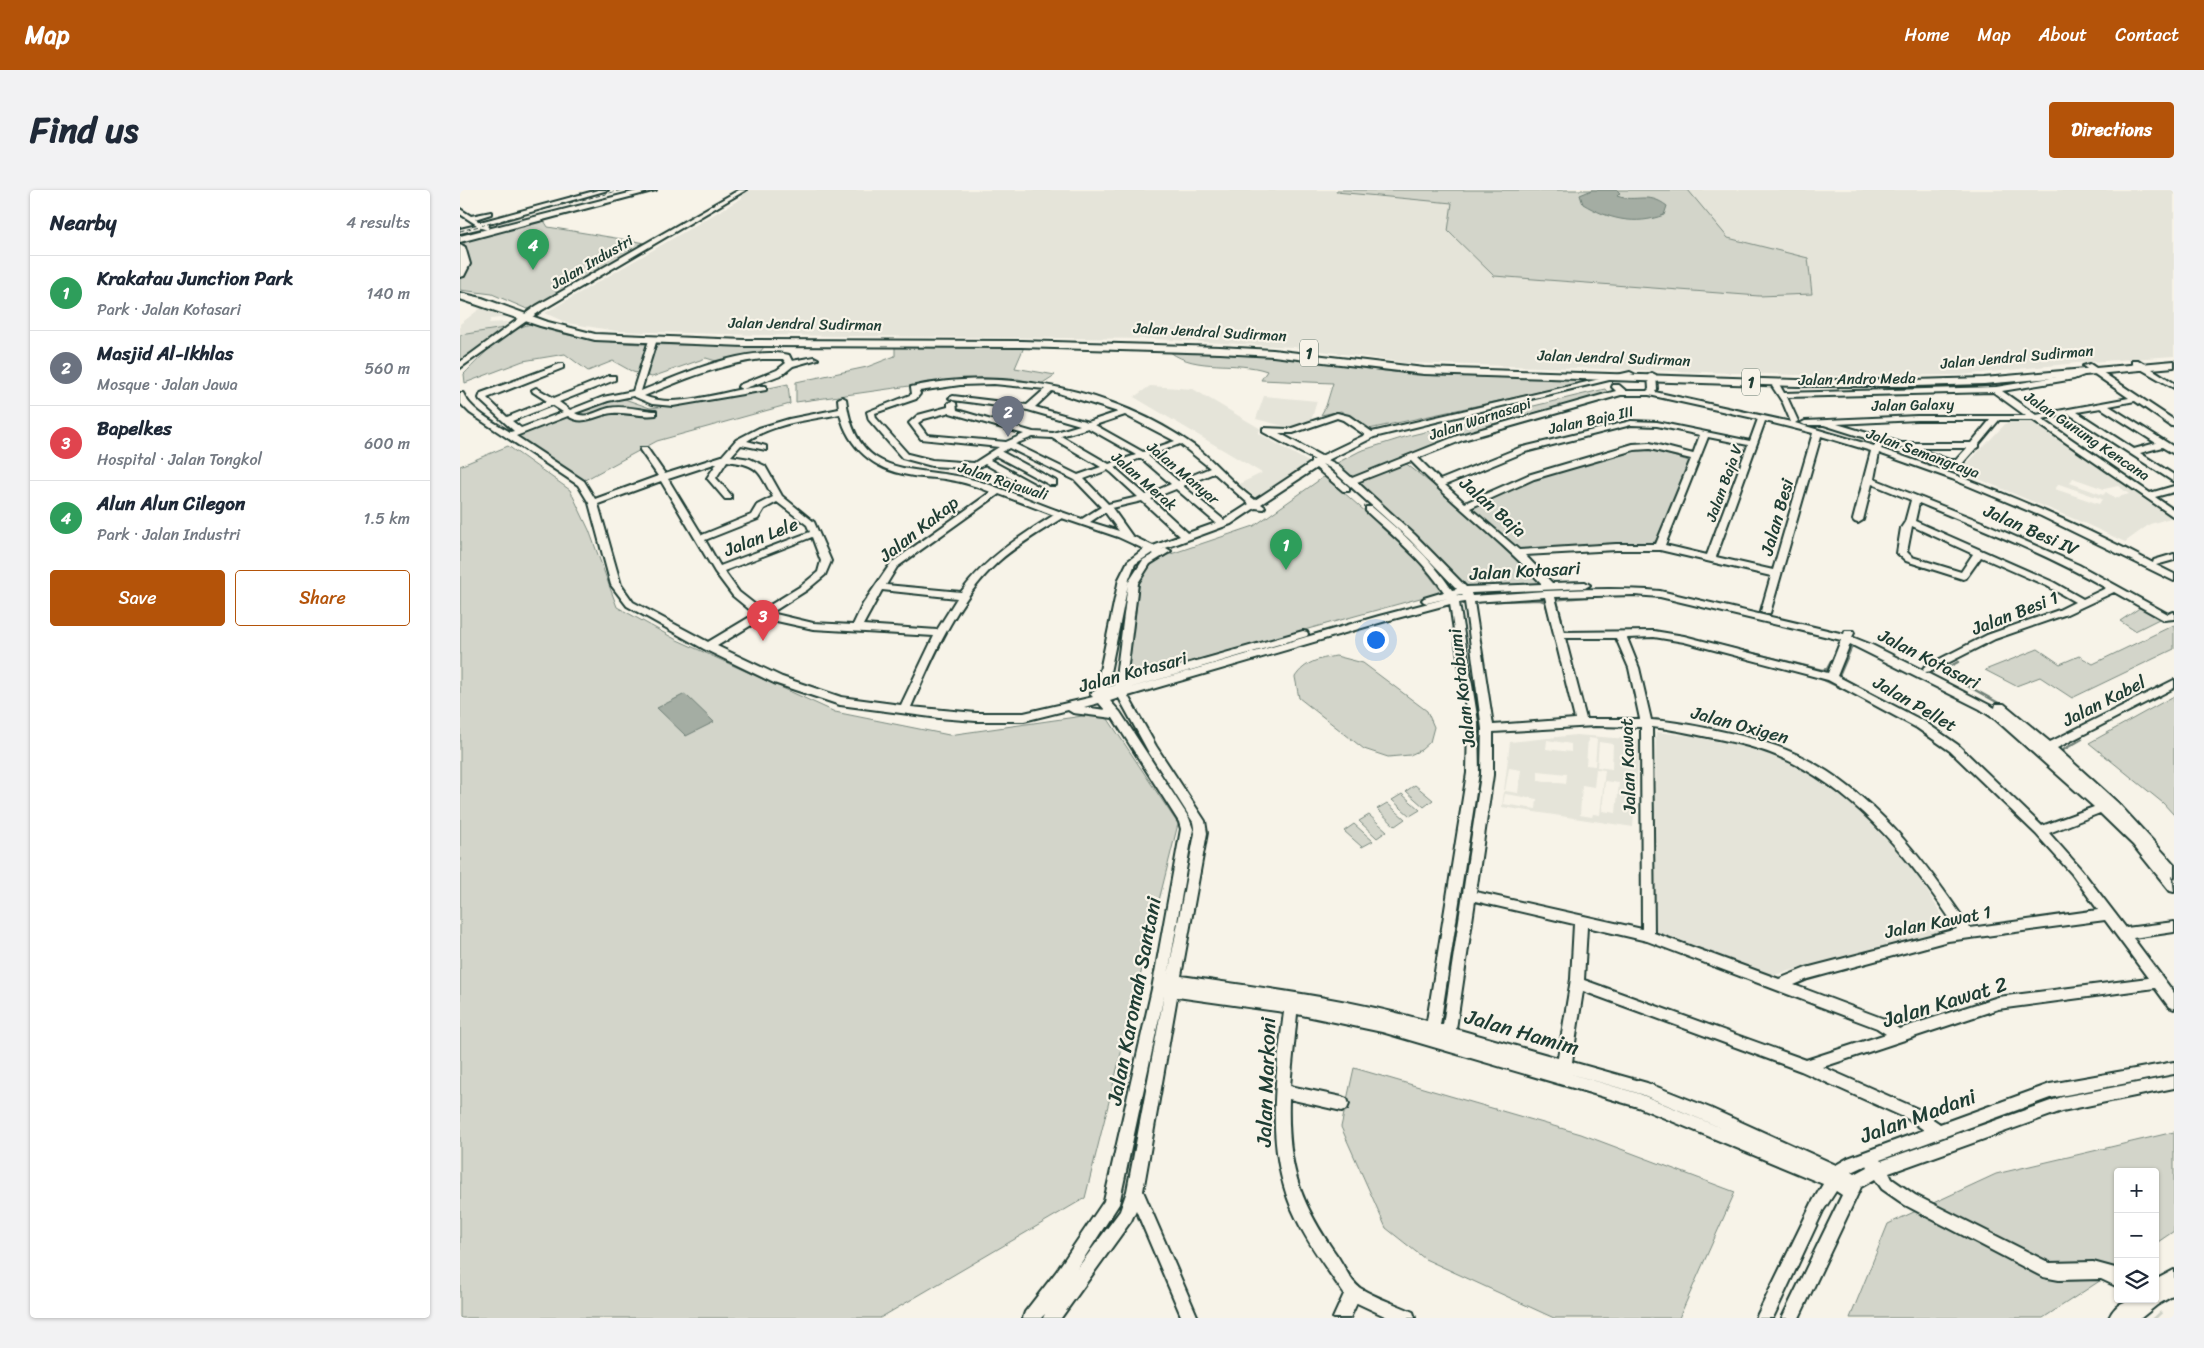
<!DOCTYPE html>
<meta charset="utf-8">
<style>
:root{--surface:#fff;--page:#f2f2f3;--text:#1f2937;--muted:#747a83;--line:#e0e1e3;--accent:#b45309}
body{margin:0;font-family:Sriracha,sans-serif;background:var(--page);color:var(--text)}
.controls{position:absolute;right:15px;bottom:15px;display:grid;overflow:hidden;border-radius:5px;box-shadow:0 1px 4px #0004}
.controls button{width:45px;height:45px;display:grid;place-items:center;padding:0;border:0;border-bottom:1px solid var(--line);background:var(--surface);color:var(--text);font:25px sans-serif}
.you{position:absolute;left:915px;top:449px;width:18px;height:18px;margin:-12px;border:4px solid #fff;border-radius:50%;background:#1a73e8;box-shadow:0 0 0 8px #1a73e833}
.badge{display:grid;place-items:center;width:32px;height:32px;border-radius:50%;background:var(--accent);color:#fff;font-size:16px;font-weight:700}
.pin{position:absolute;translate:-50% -41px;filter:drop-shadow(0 1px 2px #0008)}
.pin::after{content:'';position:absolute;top:26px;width:18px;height:15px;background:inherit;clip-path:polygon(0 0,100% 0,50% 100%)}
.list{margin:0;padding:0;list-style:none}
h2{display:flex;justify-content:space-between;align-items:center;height:65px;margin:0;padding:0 20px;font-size:21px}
h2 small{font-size:16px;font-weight:400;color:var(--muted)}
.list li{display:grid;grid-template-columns:32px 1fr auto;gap:15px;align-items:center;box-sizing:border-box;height:75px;padding:0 20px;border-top:1px solid var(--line)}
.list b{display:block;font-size:19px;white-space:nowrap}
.list p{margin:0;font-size:16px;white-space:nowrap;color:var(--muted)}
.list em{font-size:16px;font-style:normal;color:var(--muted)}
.actions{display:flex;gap:10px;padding:15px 20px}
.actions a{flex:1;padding:11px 0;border:1px solid var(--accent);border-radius:5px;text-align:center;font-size:18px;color:var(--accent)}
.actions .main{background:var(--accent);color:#fff}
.icon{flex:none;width:28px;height:28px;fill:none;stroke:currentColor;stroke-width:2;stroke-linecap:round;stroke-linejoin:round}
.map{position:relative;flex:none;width:1714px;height:1128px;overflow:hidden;border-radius:5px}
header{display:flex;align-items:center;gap:30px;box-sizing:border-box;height:70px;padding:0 25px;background:var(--accent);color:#fff}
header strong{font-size:24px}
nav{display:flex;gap:28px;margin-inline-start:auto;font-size:18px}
.intro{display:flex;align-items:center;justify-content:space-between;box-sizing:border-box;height:120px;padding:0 30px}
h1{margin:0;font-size:35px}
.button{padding:12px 22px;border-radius:5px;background:var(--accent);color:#fff;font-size:18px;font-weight:700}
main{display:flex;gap:30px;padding:0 30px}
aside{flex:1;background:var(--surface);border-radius:5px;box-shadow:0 1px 4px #0004}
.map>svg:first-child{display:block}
</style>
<header>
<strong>Map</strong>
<nav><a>Home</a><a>Map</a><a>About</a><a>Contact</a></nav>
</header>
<div class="intro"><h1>Find us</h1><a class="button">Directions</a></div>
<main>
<aside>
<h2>Nearby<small>4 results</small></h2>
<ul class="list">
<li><span class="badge" style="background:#2e9e5b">1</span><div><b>Krakatau Junction Park</b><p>Park · Jalan Kotasari</p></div><em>140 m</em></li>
<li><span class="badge" style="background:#6b7280">2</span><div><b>Masjid Al-Ikhlas</b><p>Mosque · Jalan Jawa</p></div><em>560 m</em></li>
<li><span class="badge" style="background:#e0444e">3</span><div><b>Bapelkes</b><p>Hospital · Jalan Tongkol</p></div><em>600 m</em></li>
<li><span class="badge" style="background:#2e9e5b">4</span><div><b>Alun Alun Cilegon</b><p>Park · Jalan Industri</p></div><em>1.5 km</em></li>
</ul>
<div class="actions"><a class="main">Save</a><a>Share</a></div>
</aside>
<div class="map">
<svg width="1714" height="1128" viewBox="0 0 1714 1128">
<rect width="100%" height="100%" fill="#f7f3e8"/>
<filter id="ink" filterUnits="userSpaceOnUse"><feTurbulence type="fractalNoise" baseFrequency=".02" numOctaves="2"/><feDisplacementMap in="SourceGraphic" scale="10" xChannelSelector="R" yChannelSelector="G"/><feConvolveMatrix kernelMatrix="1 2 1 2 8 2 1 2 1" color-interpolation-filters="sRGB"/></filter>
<g filter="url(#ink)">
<!-- built -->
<path fill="#e5e4d9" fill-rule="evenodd" d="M283,0H1714V166L1617,173L1501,185L1372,186L1276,183L947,173L833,157L694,149L298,145L156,141L107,133L85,123L282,8Z
M27,116L47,124L48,127L31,129L29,133L47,132L44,138L0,145V134L21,118Z
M690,196L733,199L801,239L798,243L852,274L798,309L779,294L802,283L674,207Z
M804,206L857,211L851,231L846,235L832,238L796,229Z
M1548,231H1575L1714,327L1690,334L1665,352L1626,334L1500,281ZM1613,288L1644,299L1658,296L1669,304L1655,308L1646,302L1643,305L1610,293ZM1599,294L1642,309L1639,314L1595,299Z
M1196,542L1258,549L1334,572L1385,605L1455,681L1491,740L1309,786L1193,743Z
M1116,545L1180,550L1173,637L1042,617L1050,552ZM1128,548L1137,549L1135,576L1126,575ZM1087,550L1111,554V562L1086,559ZM1139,552L1153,554L1152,579L1137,577ZM1049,578L1061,580L1058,603L1045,601ZM1136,579L1145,580L1140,625L1133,624L1132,627L1120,625L1122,595L1134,597ZM1078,581L1107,584L1106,594L1078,590ZM1145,591L1159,593L1156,623L1142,621ZM1045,604L1077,609L1076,619L1043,614Z"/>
<!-- green -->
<path fill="#d3d5ca" stroke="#79897f" d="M877,0H1228L1268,48L1348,68L1352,104L1299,106L1034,86L988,41L992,13L876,2Z
M83,29L88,37L186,53L76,117L67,119L32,104L0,100V88L10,73L3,50Z
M71,134C145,162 228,153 306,155L298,164L256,171L246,168L192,187L173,182L153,171L128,181L105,164L63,171L5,193L4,184C23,165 44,140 71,134Z
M44,138L40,144L0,173V145Z
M435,157H564L555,178L595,185L581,194L558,189L485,191L336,212V192L407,177L435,166Z
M710,162L821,167L955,185L1127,188L1126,192L909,239L881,221L861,225L866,216L873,193L801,190L807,181C775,170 737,182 710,162Z
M328,194L330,214L197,251L121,292L55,246L127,218L162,208L190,218L247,211Z
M1145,199L1148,203L1026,236L892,288L877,273L900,261L948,246Z
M48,256L110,300L129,340L157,417L215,449L375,522L489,545L644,523L718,634L625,1008L420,1128H0V276Z
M1174,258L1200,262L1232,272L1199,348L1188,356L1062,362L1084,396L1006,401L992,381L899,292L944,272L991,309L1015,312L1056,295L1112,275Z
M865,286L950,361L982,402L667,489L680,390L696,369L794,336Z
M1681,417L1701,428L1675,441L1660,431Z
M1714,435V459L1612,508L1580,487L1556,496L1525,480L1578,459L1600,474L1619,466L1633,474Z
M876,466L903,473L967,521L974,537L970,552L961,560L950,565L928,567L904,559L839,508L835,487C845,472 858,469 876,466Z
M1714,506V625L1703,613L1629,553Z
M955,595L973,610L964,617L946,601Z
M942,604L960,620L950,626L932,610Z
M927,613L945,629L935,636L917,619Z
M909,625L927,641L917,648L899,631Z
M894,634L913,651L902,657L884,641Z
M894,878L1121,944L1275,1002L1219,1128H1094L965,1069L926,1038L881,937Z
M1714,942V1041L1695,1054V982H1658V1079L1583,1128H1390L1428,1034L1536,984Z"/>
<!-- water -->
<path fill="#a4ada3" stroke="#6f8077" d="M1132,0H1157L1160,3L1157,6C1176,13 1188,1 1207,16L1204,25C1175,36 1148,29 1123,14L1120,5Z
M225,504L254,532L226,546L197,518Z"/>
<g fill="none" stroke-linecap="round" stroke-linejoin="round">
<!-- stream-far1 -->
<path stroke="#6f8077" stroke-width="2" d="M1080,410H1089
M1094,410L1140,406
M1097,410L1102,429
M1014,412L1080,410L1085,412L1090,429"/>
<!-- stream -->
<path stroke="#6f8077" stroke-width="2.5" d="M1089,428L1090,431
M1101,428L1104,440L1117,442
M1256,454L1362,480L1367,479L1378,459
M1392,456L1379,486L1426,511
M1261,462L1292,470
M1498,472L1481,481L1544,516
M1360,488L1396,505
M1605,565L1603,560L1622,549"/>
<!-- minor-tunnel -->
<path stroke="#cccfc4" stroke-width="14" stroke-dasharray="14 8" stroke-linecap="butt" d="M1680,1110L1697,1128"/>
<!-- minor casing -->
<g stroke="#1f3d34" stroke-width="4">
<path id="minor" d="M138,0H148L29,34L28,40L21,38L0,43V39L17,35L0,24V19L11,26L31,22V24L15,29L20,32Z
M279,0H286L82,120L0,178V172L76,116Z
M190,147L197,149L181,201C221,185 285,155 329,165L332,171L354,167L358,169L333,176L323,184L283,199L303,196H306V200L213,216L192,214L173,206L148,211L115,223C126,230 139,220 149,218C163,215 180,220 193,221H196V225C182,227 167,222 153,223C137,224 124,237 108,226L56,246L124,291L135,309L198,286L180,260L181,258H187L205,284L262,266L276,250L299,238L329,229L379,219L378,209L382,207L386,209C397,295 458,273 518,291C553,302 587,318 622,329L641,317L615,290L549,258L542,262L596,291V295H590L536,266L530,270L583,299V303H577L525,274L510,283L506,280L507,278L472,276L442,268L409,230L407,222L450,205L452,204L451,197C545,176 655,200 733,255C755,271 772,294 795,310L851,273V270H855L803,242V238L829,239L877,223L889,226L912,242L1170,182L1174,184L914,247L868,270L876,274L892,288L997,246L1156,201L1152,197L1153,195H1159L1166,201H1187L1189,199L1188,185L1192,183L1196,185L1197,199L1195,202L1331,232L1323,213L1312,196L1313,194H1319L1324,203L1536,197L1609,185L1624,181V185L1614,189L1542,201L1576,225L1669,208L1623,176L1630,174L1714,230V236H1711L1675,211L1649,216L1714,257V264L1702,257L1680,263L1714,285V292L1609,224L1582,229L1690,303L1714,296V302L1695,307L1714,320V327L1573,230H1539L1519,254V257L1516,258L1501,275C1483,278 1464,267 1447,261L1446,258H1437L1364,235H1345L1341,233L1345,231L1457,226H1566L1533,202L1327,207L1338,231L1335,233L1414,256L1416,253H1422L1423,255L1421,259C1514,290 1606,327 1693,373L1694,370L1714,364V370L1696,375L1714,384V391L1581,326L1492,289L1419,263L1414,289L1522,332L1619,375L1708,424L1714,422V429L1704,430L1654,402L1607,424L1535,449L1472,481L1465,482L1535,518L1536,514H1544L1590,552L1714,490V498L1597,558L1658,613L1714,674V687L1712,686L1714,702L1710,701L1673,655L1640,623L1589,643L1620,678L1666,738L1714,732V742L1673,748L1714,803V819L1709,817L1695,798L1538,819L1363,877L1458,919L1480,934L1590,894L1714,872V884L1590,908L1420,970L1421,971L1602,907L1714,886V898L1602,921L1429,983L1432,989L1455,1005L1590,1073L1633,1072L1655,1078L1658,1080V1097L1641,1089L1599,1090L1583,1087L1445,1015L1422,999L1415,989L1401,997L1339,1128H1322L1382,1005L1376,1001L1363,1021L1313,1128H1296L1353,1011L1363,994L1178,917L922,842L837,824L830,896L882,907L887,909L889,914L887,919L882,921L829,909C827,976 839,1012 878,1067C884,1076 891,1092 900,1098C916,1108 936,1114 953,1122L955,1128H929L897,1113L890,1128H873L884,1104C868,1080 850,1057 837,1030C804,964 815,893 824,822L717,807L683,1001L738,1128H722L676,1020L671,1031L601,1128H583L585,1124L581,1128H563L565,1122L596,1082L644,1011L692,799L721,639L719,632L653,528L613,523L608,520L564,531H516L479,528L380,515L314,493L244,459L167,416L151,395L129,313L118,295L10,223L0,213V203H3C11,221 34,232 50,242L54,241L20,210L19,208L21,203L100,174H103V178L27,208L47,227L87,211L73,202L72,200L76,198L94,208L149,186H155V190L99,212L110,220L143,207L173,201ZM302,169H323L326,173L317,180L279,195L278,197L282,199C252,205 212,218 184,206C222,190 260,174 302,169ZM534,194L585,199L567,215L493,206L489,208L493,210L568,220L620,235L593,243L573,242L497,220L496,213L492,211L488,213V217L458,225L449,233L461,249L539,257L514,273L472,270L448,264L416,228L415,223L456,209L460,204L459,201L500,195ZM592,201L658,222L628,232L575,217ZM1161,205H1189L1298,229L1290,251L1197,232L1171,231L1059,258L980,290L958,268L1003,250ZM92,215L103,222L61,238L52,231ZM1641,218L1696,253L1674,259L1617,222ZM490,222V223L564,244L546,252L467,245L458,233L464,229ZM380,224C388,257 414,280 448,285C462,288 476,287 490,290C504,292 518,297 531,302L431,373L403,414L393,435L353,433L311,423L347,400L365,385L371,371L354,332L322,306L305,276L290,269L271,266L281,255L306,260V256L287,251C314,233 349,230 380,224ZM665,225L715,251L683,262L635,235ZM877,228L883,230L905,245L861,266L819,243H833ZM1457,230H1530L1511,253H1441L1377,234ZM1305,231L1353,243L1313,380L1256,367ZM1171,235L1197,236L1240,245L1233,264L1190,253L1173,254L1068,285L1005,313L985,295L1065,262ZM628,238L676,265L649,274L601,246ZM1361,246L1411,261L1393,330L1395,332L1398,333L1403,330L1412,294L1451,310L1445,332L1441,338L1437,363L1446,371L1503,389L1506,388L1521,367L1587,396L1615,412L1599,420L1527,445L1464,477L1463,479L1464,481L1412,455L1392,447L1394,443L1393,441H1385L1384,444L1200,401C1138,396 1075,402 1012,406L1011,403L1125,398L1130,395L1125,392L1092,393L1065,365L1156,360H1200L1311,386L1301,421L1306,424L1310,423ZM573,247L592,248L641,277L618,285L555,254ZM1248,247L1288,255L1247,365L1205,355ZM720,254L750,278L718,291L688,266ZM1456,258H1507L1496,270H1489ZM1190,259L1231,269L1196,354H1156L1059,360L1010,318L1074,289L1174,260ZM681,268L711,294L686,305L655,278ZM267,271C299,275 298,280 313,307L297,315L291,325L242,345L208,289L257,273L247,288L265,309H271V305L256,288ZM951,271C992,314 1041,350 1082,394L1006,397L955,345L897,292ZM862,274L870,278L949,349L997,399L992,400C971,368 941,342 912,317H906V321C933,346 964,371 984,402L964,408L962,410L964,412L967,413L988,408L919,426L666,499L847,446L848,444L847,442L843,441L666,491L678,393L690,374L711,361L706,358L700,360L771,334L795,318L803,319L805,317L801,314L856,278L883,301H889V297ZM648,280L652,283L678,307L648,314L624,289ZM754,283L789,314L764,330L723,296ZM201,291L255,382L273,406L295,424L248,452L173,412L161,395L138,314ZM716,299L756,333L728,343L691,309ZM539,304L594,325C559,347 526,368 501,402L426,395L437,377ZM682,311L720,346L693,356L672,346L652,318ZM317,312L347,335L350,342L260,376L245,350L298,329L304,319ZM1459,313C1523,339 1586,364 1646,398L1623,409L1593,392L1455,331ZM645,322L659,341L630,332ZM602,328L658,347L684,359L668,371L659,389L636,500L630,504L633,507L564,523H516L451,517C474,465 496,411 538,372C557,355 580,342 602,328ZM1452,336L1513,364L1501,382L1452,367L1447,362ZM352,347L361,371L358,382L341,396L302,420L279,402L264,381ZM692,363L694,364L683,370L668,393L655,495L647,497L669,389L675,374ZM422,400L497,408L477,440L403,435ZM1001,404L1003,406L996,405ZM1174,405L1200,407L1381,450L1368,483L1224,446L1194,441L1104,442L1095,407ZM1085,407L1115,529L1033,535L1014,412ZM1005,412L1022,539L1021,585L983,835H980L1019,583L1018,532L999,413ZM990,414L1008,532L1007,583L967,831C886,808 804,798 721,786L747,643L745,631L696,556L668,506L926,431ZM303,428L353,439L474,446L441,515L381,507L322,487L257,456ZM1194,447L1224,452L1368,490L1457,538L1490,561L1576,644L1612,684L1638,720L1510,738C1464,670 1413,601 1338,565C1310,552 1280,545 1251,539C1231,535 1211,531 1191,530L1179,478L1167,448ZM1105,448H1156L1169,478L1180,529H1126ZM1390,454L1520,519L1535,529L1634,617L1582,636L1498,555L1465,532L1377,486ZM659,508L688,561L733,632L735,643L708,785L733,639L729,628L660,522L650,511ZM639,513L645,520L624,517ZM1135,536L1181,537L1182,739L1016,702L1033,585V542ZM1192,537C1211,539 1229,543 1248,547C1276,552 1305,559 1331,572C1403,608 1453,673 1497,739L1346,778L1319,789L1194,743ZM1015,711L1114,734L1111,789L1098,868L996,839ZM1645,730L1688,788L1538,807L1439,839L1427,830L1334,795L1348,789L1488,751ZM1127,737L1187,751L1417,838L1426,844L1346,870L1124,790ZM1123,801L1341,881L1448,929L1464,940L1388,968L1376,975L1250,918L1187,893L1112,872ZM704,805L667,1001L660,1021L617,1079L659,1014ZM1104,882L1181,904L1266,940L1180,904ZM1407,975L1408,977L1395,984L1392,982Z
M1672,170H1678L1714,193V198L1672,174Z"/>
</g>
<!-- highway casing -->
<g stroke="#1f3d34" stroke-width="4">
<path id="highway" d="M181,0H196L0,52V46Z
M0,54L5,57L10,74L4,86L0,87Z
M0,103L22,108L88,132L135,144L284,150L561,151L760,157L813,160L964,178L1337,190H1455L1524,188L1714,171V177L1524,194L1455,196H1337L964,184L813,166L760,163L561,157L284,156L135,150L80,136L0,109Z
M1714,1080V1105L1697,1115L1681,1128H1649C1658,1107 1676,1109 1695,1109V1090Z"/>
</g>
<!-- minor -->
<use href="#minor" fill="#f7f3e8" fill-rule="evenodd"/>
<!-- highway -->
<use href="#highway" fill="#f7f3e8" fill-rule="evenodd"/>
<!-- rail -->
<path stroke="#1f3d34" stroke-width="1" stroke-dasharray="4.5 2.5" stroke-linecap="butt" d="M0,41L161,0"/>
</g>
</g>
<g text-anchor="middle" stroke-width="4.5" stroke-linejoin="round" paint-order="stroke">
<!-- far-street labels -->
<g font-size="15" fill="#1f3d34" stroke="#f7f3e8">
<text transform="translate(132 72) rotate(-30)" y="5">Jalan Industri</text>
<text transform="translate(345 134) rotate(1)" y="5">Jalan Jendral Sudirman</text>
<text transform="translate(750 142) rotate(3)" y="5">Jalan Jendral Sudirman</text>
<text transform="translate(1557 167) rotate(-5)" y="5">Jalan Jendral Sudirman</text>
<text transform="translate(1154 168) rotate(2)" y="5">Jalan Jendral Sudirman</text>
<text transform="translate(1397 189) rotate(-1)" y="5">Jalan Andro Meda</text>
<text transform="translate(1453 215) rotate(-1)" y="5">Jalan Galaxy</text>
<text transform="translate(1020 229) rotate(-18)" y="5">Jalan Warnasapi</text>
<text transform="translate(1131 230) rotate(-12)" y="5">Jalan Baja III</text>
<text transform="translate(1627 246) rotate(34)" y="5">Jalan Gunung Kencana</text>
<text transform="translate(1463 263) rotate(20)" y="5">Jalan Semangraya</text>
<text transform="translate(723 283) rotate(40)" y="5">Jalan Manyar</text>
<text transform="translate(543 291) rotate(18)" y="5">Jalan Rajawali</text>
<text transform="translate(684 291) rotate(41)" y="5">Jalan Merak</text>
<text transform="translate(1264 293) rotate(-70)" y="5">Jalan Baja V</text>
</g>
<!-- shield labels -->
<g fill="#f7f3e8" stroke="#60746a" stroke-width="1">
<rect x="840" y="149.5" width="18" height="27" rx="4"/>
<rect x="1282" y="178.5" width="18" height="27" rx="4"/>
</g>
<g font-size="16" font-weight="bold" fill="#1f3d34">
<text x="849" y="169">1</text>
<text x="1291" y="198">1</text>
</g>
<!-- street labels -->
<g font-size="18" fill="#1f3d34" stroke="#f7f3e8">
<text transform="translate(1033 317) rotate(41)" y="6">Jalan Baja</text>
<text transform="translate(1317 327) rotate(-74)" y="6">Jalan Besi</text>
<text transform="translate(459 339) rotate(-38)" y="6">Jalan Kakap</text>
<text transform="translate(1571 340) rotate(24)" y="6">Jalan Besi IV</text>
<text transform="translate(301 347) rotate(-21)" y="6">Jalan Lele</text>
<text transform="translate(1065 381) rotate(-3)" y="6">Jalan Kotasari</text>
<text transform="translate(1555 423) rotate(-21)" y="6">Jalan Besi 1</text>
<text transform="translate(1469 469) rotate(27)" y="6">Jalan Kotasari</text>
<text transform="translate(673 482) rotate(-15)" y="6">Jalan Kotasari</text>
<text transform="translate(1002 498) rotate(-97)" y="6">Jalan Kotabumi</text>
<text transform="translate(1644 511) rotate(-27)" y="6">Jalan Kabel</text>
<text transform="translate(1455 514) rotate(30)" y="6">Jalan Pellet</text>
<text transform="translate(1280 535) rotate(15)" y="6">Jalan Oxigen</text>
<text transform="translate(1168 576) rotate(-92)" y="6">Jalan Kawat</text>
<text transform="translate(1478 732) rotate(-11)" y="6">Jalan Kawat 1</text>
</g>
<!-- near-street labels -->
<g font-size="21" fill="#1f3d34" stroke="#f7f3e8">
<text transform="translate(674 811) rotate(-79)" y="7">Jalan Karomah Santani</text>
<text transform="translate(1485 812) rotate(-17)" y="7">Jalan Kawat 2</text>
<text transform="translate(1062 842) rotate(16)" y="7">Jalan Hamim</text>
<text transform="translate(806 892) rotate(-88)" y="7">Jalan Markoni</text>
<text transform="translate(1458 926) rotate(-20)" y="7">Jalan Madani</text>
</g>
</g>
</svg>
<div class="controls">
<button>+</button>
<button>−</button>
<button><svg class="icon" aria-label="layers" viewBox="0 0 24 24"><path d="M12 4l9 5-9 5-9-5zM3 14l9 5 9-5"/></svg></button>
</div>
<div class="you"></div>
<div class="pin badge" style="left:826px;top:380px;background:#2e9e5b">1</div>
<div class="pin badge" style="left:548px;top:247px;background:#6b7280">2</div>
<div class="pin badge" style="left:303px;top:451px;background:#e0444e">3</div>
<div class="pin badge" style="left:73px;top:80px;background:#2e9e5b">4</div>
</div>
</main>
